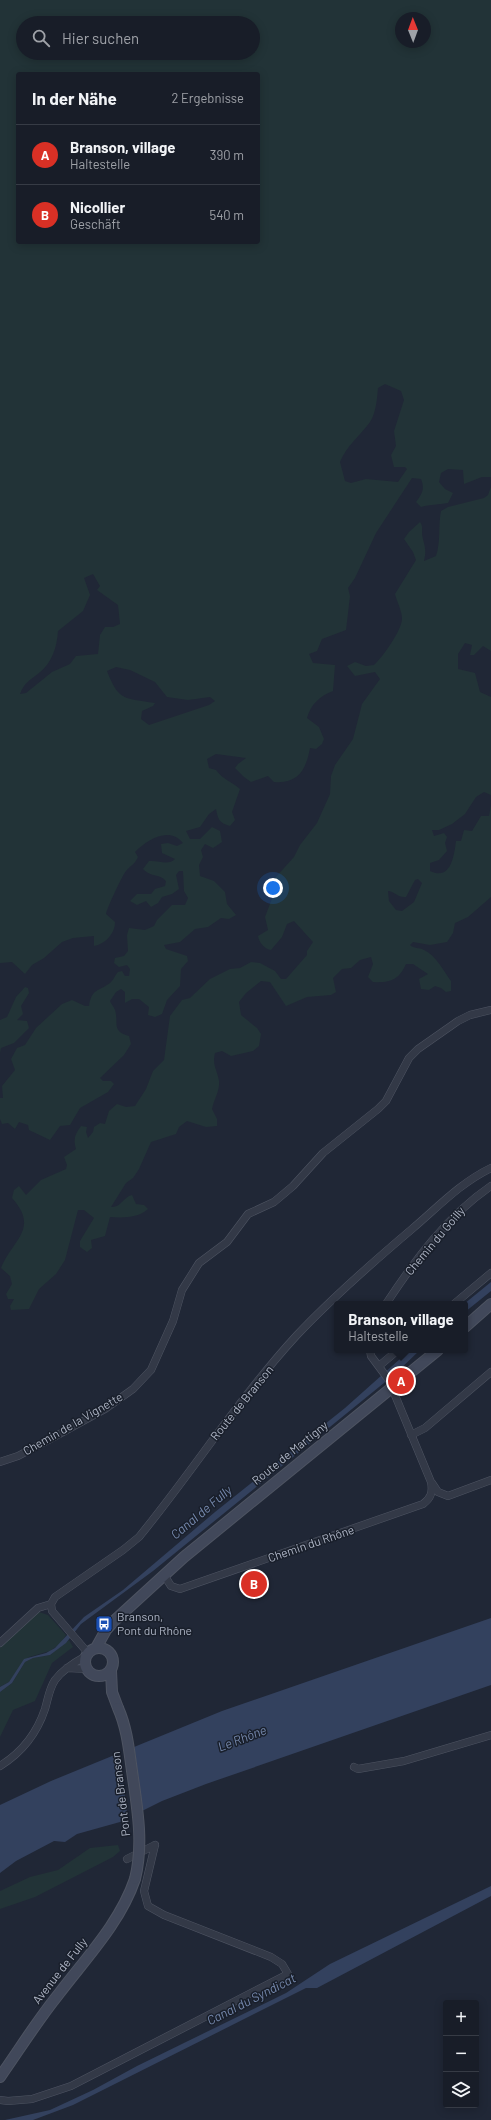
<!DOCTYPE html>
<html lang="de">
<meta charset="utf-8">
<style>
:root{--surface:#181d28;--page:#252a34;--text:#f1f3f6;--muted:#9fa2a8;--line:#363b45;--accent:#d93025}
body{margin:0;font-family:Barlow,sans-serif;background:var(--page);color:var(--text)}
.controls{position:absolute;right:12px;bottom:12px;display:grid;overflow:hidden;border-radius:4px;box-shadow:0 2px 10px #0003}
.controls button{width:36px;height:36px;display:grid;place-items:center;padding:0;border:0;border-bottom:1px solid var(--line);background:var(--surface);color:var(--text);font:20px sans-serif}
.compass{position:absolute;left:395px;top:12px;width:36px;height:36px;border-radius:50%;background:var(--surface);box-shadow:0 2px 10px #0003;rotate:359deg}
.you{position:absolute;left:273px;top:888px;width:14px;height:14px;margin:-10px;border:3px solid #fff;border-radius:50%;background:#1a73e8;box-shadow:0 0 0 6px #1a73e833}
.badge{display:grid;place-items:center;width:26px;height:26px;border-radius:50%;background:var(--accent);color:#fff;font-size:13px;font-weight:700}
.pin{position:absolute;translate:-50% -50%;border:2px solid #fff;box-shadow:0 1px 4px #0006}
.popup{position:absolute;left:334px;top:1301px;width:134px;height:52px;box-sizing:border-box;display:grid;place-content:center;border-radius:4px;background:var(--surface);filter:drop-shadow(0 1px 3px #0005);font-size:13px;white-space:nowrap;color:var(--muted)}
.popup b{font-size:15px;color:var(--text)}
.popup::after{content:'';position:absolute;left:50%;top:100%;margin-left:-8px;border:8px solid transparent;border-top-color:var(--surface)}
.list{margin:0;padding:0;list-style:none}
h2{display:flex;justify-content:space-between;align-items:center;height:52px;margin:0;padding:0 16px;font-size:17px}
h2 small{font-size:13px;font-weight:400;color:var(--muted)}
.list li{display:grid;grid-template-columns:26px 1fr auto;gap:12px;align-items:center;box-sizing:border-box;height:60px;padding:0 16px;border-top:1px solid var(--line)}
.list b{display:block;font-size:15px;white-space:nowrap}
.list p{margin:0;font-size:13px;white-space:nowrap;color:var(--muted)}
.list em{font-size:13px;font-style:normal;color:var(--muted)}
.icon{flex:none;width:22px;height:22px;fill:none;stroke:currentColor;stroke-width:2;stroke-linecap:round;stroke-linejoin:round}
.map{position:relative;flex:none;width:491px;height:2120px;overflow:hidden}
.search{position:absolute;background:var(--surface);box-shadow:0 2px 10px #0003;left:16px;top:16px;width:244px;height:44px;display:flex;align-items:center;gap:10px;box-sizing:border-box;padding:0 14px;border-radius:22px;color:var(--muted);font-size:15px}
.panel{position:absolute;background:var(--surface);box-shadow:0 2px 10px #0003;left:16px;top:72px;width:244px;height:172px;border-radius:4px}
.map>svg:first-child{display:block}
</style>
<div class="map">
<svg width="491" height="2120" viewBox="0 0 491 2120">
<rect width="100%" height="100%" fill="#202736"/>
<!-- green -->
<path fill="#223337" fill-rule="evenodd" d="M0,0H491V477H482L464,484L463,470L448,469L441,473L439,482L445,489L453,493L448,503C438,505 431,504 421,507L416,502C422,494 425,489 421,479L412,478L376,533L355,578L348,588L350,596L346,630L322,639L317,651L309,654L313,663L335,665L333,691C320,696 311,704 307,718L319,727L324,739L322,744L316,749L310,748C306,770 298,784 274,782L268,776L251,782L244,777L235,768L238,764L246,758L216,754L207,759L209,768L216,770C222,779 232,782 240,789L232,812L235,820L230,826C219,823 218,819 216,809L209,814L200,827L186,831L190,839H200L212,827L220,831L222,842L213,848L205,844L201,850L203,857L199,865L200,876L214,881L225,892L227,904L236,915L229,919L221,918L208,927L195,929L180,942L164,945L166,949L187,956L188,961L181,969L180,986L167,1000L162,1014L155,1017L148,1015L149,1007L139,999H132L125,1003V992L121,989L116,992L110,1001C111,1004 114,1007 115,1010C119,1023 111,1031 129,1036L131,1044L124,1055L100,1078L103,1081H111L114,1084L108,1092L80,1108L70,1125L60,1126L50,1140L29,1130L28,1125L19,1122L15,1129L8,1123L2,1124L0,1119V1098H3L2,1086L15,1070L11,1059L17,1048L25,1045L36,1028L62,1004L72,1000L85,1006H89C92,988 98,992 110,983C113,981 115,975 118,972L122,971L125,976H129L130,969L127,965L119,967L114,963L115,958L124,956L128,951L127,935L129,928L145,930L154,926L157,920L172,905H185L188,898L184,891L183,871H179L176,875L179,889L172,894L162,897L158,903L151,907L146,901L137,905L130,901L137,894H151L155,889L165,886L166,881C159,873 152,878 143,869L149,861C159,860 168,866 175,859L162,853L161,844L168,843L177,846L183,843C169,826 147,840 135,852L138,857C135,864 131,865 126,871C122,876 107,908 106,914L115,922C115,934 105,944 94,946V936L73,938L62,942L44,958L32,965L25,974L12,962L0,963ZM401,18H425V42H401ZM23,23H253V53H23ZM18,74H258V242H18ZM385,384L401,391L404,400L394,431L396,446L391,455L394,467H405L407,469L398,482L366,479L351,483L345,481L340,462C347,445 360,436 370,422C376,413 377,399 378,388ZM93,574L100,586L97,590L118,605L120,624L113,627H105L100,635L98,654L76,656L70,664L52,672L26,693L20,694C24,683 30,680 39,673C52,663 57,647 58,631L83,611L90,595L84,578ZM116,667L130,670L155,682L167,697L188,700L210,697L215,701L209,705L149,725L141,719L142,711L153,706L155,703C125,698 119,702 107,671Z
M491,487V651L483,646L474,655H470L472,645L465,643L458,654V669L475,673L480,692L491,697V795L484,792L476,797L465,814L452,824L439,830H432L434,836L444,833L447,837L445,843L447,851L439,860L430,863V871C451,881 454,856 456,841H461L464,830L472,831L481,816H489L491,805V897L468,917L455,923L453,933L447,942L430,945L413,942L410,945C414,949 419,947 424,950C436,955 444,972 451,981V991L446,992L441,988L435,986L429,990L421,989L419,979L428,974L413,964H406C399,980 390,983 373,982L368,977L373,964L371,957L360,960L351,968L342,969L333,978L336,992L331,995L307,997L286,1006L270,982L261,981L246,993L239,1002L241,1015L257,1028L261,1034L259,1046L253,1051L231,1056L222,1051L215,1053C212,1066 217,1069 219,1081C220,1091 214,1099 212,1109L217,1119V1126L206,1127L187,1121L179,1127L176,1134L151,1142L139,1169L133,1178L126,1183L111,1207C121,1208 123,1197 132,1195L136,1204L144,1205L148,1209C138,1218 123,1218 110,1217L105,1236L91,1240L92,1248L87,1252L80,1247V1241L94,1218L84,1210H78L65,1260L56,1274L39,1289L29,1309L11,1310L10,1306L14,1299H8L6,1294L12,1284L10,1276L1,1268C12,1240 40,1229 12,1198L14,1190L19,1186L26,1195L41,1180L66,1169L67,1165L64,1157L76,1149C73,1139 75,1134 81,1126L87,1127L86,1132L88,1138L93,1132L94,1127L100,1123L105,1124L109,1111L117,1104L126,1107L135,1106L146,1089L153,1071L164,1060L170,1016L182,1000L190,998L210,979L230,969L240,968L251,962L260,963L275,971L281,979H286L307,955V951L313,942L294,921L287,924L282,937L271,950C265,949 259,943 258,936L268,930L265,917L276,888L275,878L294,857L300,845L317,823L330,794L331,776L335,765L353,739L362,704L380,679L375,672L355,676L347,666L355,662L366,666L374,665C382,658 402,630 402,619C402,611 397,602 395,594L416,560L413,552L404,539L409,532L420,522C423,526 422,529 422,534C424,546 427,548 424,561L436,556C441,541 438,526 441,511L448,507L484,498L488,495ZM418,879L422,883L414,902L402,911L396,910L389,901L388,891C394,891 398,898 406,897L415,880Z
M25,987L28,988L29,993L21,1006L23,1014L17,1020L27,1021L29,1028L14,1043L1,1048L0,1053V1020L7,1017L16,997Z
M39,1612L48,1615L66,1635L60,1644L50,1651L29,1657L9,1682L0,1687V1646Z
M69,1640L73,1647L52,1663L35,1701L13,1710L0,1737V1692L12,1683L25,1662L33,1658L50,1655Z
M118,1845L120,1851L113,1857L35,1897L0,1909V1891L30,1877L58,1870L90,1848Z"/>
<!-- water -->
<path fill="#33415e" d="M491,1282V1291L465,1312L464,1304Z
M410,1350H420L395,1374L153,1571L81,1624L66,1643L50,1655L33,1658L25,1662L12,1683L0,1692V1687L9,1682L24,1659L46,1653L55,1648L84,1617L123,1590L215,1512L345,1408Z
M491,1618V1685L206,1784L162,1801L120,1822L77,1834L65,1842L54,1841L16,1861L0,1873V1805L51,1781L222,1711Z
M491,1886V1896L317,1988H306L73,2105L33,2120H5L50,2110L93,2090L137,2066L286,1993L330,1964Z"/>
<!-- pier -->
<path fill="#202736" d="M134,1745L143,1813L128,1820L119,1751Z"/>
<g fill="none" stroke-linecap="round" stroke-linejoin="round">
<!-- street casing -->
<g stroke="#4e5462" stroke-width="8">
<path id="street" d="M386,1304C415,1260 447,1216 491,1186
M454,1304L491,1273
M370,1350L371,1356L394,1387
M379,1366L398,1350
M411,1435L425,1428L491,1372
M0,1462L18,1456L54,1437L105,1409L133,1389L151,1370L173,1321L182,1290L199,1263L227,1242L248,1214L274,1202L293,1186L323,1153L378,1109L386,1101L409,1058L418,1049L458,1021L470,1015L491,1010
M432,1483L438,1492L448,1496L491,1480
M164,1575L171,1586L180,1589L423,1504C431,1498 433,1492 431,1482L392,1388
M0,1643L38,1608L51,1604
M88,1653L52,1611L51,1604L55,1597L123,1550L139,1537C193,1471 239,1398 297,1335C333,1297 373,1262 412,1229C438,1207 460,1183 491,1168
M67,1668L87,1669
M0,1766C21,1753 37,1733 45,1709C48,1699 49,1689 55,1680C63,1669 75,1662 86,1656
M354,1767L358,1769L404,1761L491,1735
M127,1859L155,1845
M0,2100L8,2101L32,2099L71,2086L288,1974L282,1964L271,1957L164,1915L148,1906L144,1891L155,1845"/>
</g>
<!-- secondary casing -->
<g stroke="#4e5462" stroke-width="12">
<path id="secondary" d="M465,1327L491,1304
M85 1662a14 14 0 1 1 28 0a14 14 0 1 1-28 0Z
M96,1648L106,1630L114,1621L184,1557L438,1350
M111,1671L112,1692L118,1708
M0,2077C19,2050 37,2021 58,1995C86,1958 120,1923 135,1879"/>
</g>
<!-- street -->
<use href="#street" stroke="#333947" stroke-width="7"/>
<!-- secondary -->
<use href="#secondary" stroke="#41485a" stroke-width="10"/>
<!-- secondary-bridge casing -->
<g stroke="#4e5462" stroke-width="12" stroke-linecap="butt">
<path id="secondary-bridge" d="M118,1708C127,1728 129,1750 132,1771C137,1807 144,1843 135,1879"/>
</g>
<!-- secondary-bridge -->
<use href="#secondary-bridge" stroke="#41485a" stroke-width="10"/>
</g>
<!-- icons -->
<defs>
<g id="bus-square" transform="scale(0.9)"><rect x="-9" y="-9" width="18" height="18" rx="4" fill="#1a4fb4" stroke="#191f2b"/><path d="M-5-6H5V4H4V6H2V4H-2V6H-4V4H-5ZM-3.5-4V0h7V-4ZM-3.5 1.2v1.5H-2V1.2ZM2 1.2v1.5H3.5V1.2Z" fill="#fff"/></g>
</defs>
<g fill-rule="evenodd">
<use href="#bus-square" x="104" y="1624"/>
</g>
<g text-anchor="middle" stroke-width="3" stroke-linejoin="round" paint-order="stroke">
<!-- street labels -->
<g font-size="12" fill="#adb4c4" stroke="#191f2b">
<text transform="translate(435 1241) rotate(-50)" y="4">Chemin du Goilly</text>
<text transform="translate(242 1403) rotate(-51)" y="4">Route de Branson</text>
<text transform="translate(73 1424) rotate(-30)" y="4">Chemin de la Vignette</text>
<text transform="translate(290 1453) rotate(-39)" y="4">Route de Martigny</text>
<text transform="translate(311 1544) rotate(-19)" y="4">Chemin du Rhône</text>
<text transform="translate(121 1794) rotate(-97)" y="4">Pont de Branson</text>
<text transform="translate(60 1971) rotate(-52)" y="4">Avenue de Fully</text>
</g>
<!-- poi labels -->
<g font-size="12" fill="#adb4c4" stroke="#191f2b" text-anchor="start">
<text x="117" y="1621">Branson,<tspan x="117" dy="14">Pont du Rhône</tspan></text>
</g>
<!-- water labels -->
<g font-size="13" font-style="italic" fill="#7588ac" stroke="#191f2b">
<text transform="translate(201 1512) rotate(-40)" y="5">Canal de Fully</text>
<text transform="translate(242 1738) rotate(-21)" y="5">Le Rhône</text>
<text transform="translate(251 1999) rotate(-27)" y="5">Canal du Syndicat</text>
</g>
</g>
</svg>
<div class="controls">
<button>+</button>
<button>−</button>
<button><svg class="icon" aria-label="layers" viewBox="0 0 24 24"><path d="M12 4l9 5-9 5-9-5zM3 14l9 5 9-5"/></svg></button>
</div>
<svg class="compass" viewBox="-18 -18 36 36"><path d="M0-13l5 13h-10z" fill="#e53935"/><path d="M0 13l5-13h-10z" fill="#9fa2a8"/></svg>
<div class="you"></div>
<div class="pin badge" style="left:401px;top:1381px">A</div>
<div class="popup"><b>Branson, village</b>Haltestelle</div>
<div class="pin badge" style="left:254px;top:1584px">B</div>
<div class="search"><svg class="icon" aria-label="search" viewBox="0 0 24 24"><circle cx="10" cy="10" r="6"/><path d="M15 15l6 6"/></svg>Hier suchen</div>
<section class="panel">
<h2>In der Nähe<small>2 Ergebnisse</small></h2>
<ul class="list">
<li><span class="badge">A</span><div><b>Branson, village</b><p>Haltestelle</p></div><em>390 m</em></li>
<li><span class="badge">B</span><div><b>Nicollier</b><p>Geschäft</p></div><em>540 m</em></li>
</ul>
</section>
</div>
